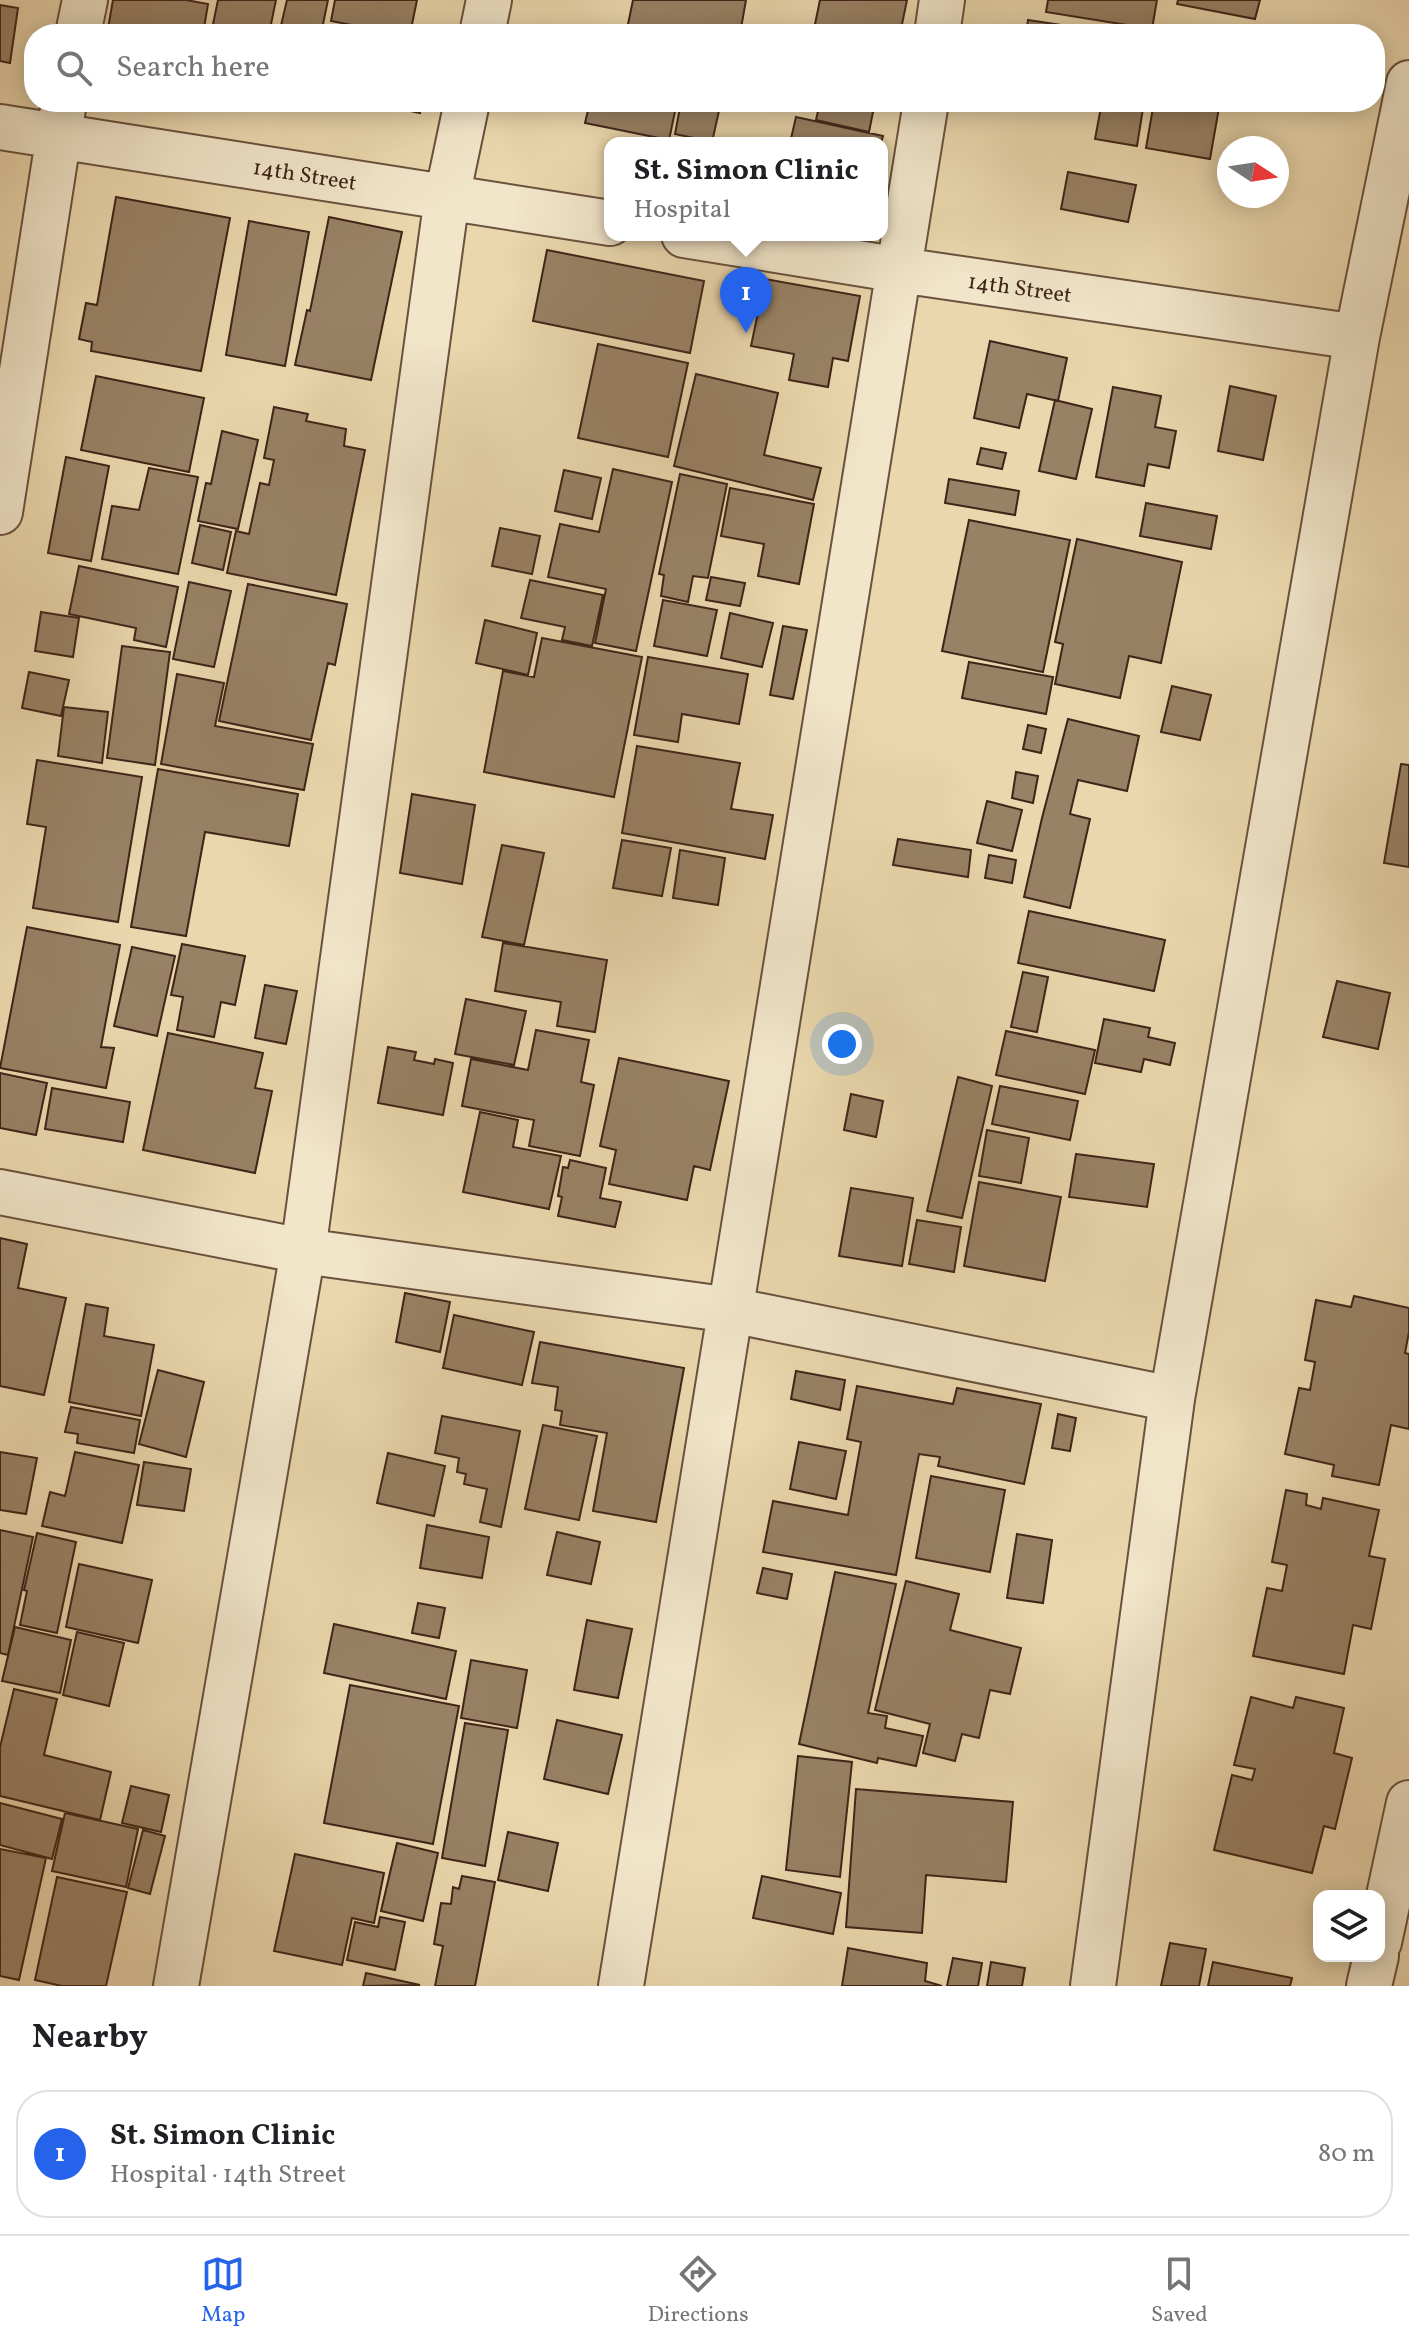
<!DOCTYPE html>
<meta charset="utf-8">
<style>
:root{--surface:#fff;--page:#f6f6f6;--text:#202124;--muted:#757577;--line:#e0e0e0;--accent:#2563eb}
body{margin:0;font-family:Vollkorn,serif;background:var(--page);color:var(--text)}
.controls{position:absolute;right:24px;bottom:24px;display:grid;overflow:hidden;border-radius:16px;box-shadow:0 4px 20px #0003}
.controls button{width:72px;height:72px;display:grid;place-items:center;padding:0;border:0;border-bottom:2px solid var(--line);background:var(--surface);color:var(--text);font:40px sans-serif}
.compass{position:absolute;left:1217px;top:136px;width:72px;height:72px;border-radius:50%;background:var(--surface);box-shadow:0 4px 20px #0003;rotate:102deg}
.you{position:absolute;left:842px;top:1044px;width:28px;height:28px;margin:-20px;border:6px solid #fff;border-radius:50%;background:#1a73e8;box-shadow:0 0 0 12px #1a73e833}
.badge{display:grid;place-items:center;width:52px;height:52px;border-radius:50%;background:var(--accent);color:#fff;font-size:26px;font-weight:700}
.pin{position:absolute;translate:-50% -66px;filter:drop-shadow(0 2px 4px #0008)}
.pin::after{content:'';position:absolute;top:42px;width:28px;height:24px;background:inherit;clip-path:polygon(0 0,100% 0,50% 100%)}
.popup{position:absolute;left:604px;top:137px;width:284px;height:104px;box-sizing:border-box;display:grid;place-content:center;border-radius:16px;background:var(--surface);filter:drop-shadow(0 2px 6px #0005);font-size:26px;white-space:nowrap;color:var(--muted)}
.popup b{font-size:30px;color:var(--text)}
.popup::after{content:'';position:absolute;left:50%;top:100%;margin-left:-16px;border:16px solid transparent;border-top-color:var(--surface)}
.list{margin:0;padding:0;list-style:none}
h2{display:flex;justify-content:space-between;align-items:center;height:104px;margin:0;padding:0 32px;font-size:34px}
h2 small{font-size:26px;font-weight:400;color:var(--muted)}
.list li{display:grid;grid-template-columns:52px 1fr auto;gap:24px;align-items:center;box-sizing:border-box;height:128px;margin:0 16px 16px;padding:0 16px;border:2px solid var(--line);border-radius:32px}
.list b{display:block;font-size:30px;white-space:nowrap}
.list p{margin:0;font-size:26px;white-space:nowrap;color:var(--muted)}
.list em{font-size:26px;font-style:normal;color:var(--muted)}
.icon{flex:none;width:44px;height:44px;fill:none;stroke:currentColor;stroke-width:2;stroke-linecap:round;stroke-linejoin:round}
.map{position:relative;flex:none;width:1409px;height:1986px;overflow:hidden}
.search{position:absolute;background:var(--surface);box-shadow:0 4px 20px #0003;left:24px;right:24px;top:24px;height:88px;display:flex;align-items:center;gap:20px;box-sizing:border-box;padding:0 28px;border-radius:32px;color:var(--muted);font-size:30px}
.sheet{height:248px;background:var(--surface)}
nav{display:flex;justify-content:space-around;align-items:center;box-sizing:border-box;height:112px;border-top:2px solid var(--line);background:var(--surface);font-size:22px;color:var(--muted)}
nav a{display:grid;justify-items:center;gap:4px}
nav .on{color:var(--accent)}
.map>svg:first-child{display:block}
</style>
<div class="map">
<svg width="1409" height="1986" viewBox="0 0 1409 1986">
<rect width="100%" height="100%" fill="#ead7ad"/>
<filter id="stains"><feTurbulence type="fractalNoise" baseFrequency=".0025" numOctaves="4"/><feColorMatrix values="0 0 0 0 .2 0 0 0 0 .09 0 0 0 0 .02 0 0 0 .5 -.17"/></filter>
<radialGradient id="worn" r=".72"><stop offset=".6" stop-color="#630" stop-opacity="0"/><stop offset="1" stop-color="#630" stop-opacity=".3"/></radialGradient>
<!-- building -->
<path fill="#988165" stroke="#3f2418" stroke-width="2" d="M113,0H186L208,4L203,34H107Z
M218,0H276L269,34H211Z
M287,0H328L321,34H279Z
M335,0H417L410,34H398L331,21Z
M633,0H746L740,34H626Z
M820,0H907L900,34H813Z
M1048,0H1157L1152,29L1046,12Z
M1178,0H1260L1255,19L1177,4Z
M0,5L18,8L10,63L0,61Z
M1028,20L1121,34H1026Z
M368,102H422L420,113Z
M590,102H677L669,140L585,123Z
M681,102H721L712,142L675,134Z
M820,102H875L869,132L816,120Z
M1102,102H1148H1144L1137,146L1095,139Z
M1154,102H1220L1210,159L1146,148Z
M796,117L883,136L881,143H790Z
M1068,172L1136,185L1128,222L1061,209Z
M116,197L230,218L201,371L91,351L92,342L79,339L86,303L97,305Z
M329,217L402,232L371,380L295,365L307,310L310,311Z
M249,221L309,232L285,366L226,355Z
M547,250L704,281L690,353L533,321Z
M765,279L860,296L848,361L833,358L828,387L789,380L794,354L751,346Z
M990,341L1067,358L1058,401L1027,394L1019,428L974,418Z
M598,344L688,363L668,457L578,438Z
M696,374L778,393L764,455L821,468L813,500L674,466Z
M96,376L204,398L189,472L81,450Z
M1230,386L1276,396L1263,460L1218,451Z
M1113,387L1161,396L1155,427L1176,431L1169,468L1148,464L1144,486L1096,477Z
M1055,400L1092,409L1076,479L1039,471Z
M274,407L308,414L306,421L346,429L344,446L365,450L336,595L227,573L236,531L249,534L260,483L269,485L274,460L264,458Z
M222,431L258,440L238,529L198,521L206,483L211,484Z
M981,448L1006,453L1002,469L977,464Z
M66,457L109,466L91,561L48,553Z
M149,468L198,477L178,574L102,559L112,506L139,510Z
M613,469L672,482L636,651L595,643L606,589L548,577L560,524L599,532Z
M564,470L601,478L592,519L555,511Z
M680,474L727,484L708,578L693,576L688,602L661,596L664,575L659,574Z
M949,479L1019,491L1015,515L945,503Z
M730,488L814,504L799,584L758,576L764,544L721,536Z
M1146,503L1217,516L1211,549L1140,536Z
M969,520L1070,540L1043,672L942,651Z
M200,525L231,532L223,570L192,563Z
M500,528L540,536L532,574L492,566Z
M1077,539L1182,562L1161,663L1129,656L1120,698L1055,684L1063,644L1055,642Z
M79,566L178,587L166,647L134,640L136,628L69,614Z
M711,577L745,583L740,606L706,600Z
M530,580L603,595L592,646L562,640L565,627L521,618Z
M189,582L231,591L214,667L173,659Z
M248,584L347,604L335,665L328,663L311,740L219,721Z
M663,600L717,610L707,656L654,646Z
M41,612L79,618L73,657L35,651Z
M730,613L773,623L762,667L721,658Z
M485,620L537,633L528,675L476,663Z
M783,626L807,630L793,699L770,695Z
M542,638L642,657L614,797L484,772L503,671L534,677Z
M122,646L170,652L155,765L107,758Z
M648,657L748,674L739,724L682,714L678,742L634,735Z
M969,662L1053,677L1046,714L962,698Z
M29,672L69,680L61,716L22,708Z
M177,674L224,683L215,726L313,744L304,790L161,764Z
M1172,686L1211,695L1200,740L1161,732Z
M64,707L108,712L102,763L58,756Z
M1068,719L1139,736L1127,791L1078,780L1070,814L1090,819L1070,908L1024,897L1042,818Z
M1028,725L1046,729L1041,753L1023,749Z
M637,746L740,763L731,809L773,815L765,859L622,833Z
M37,760L142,777L118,922L33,908L46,827L27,824Z
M1401,764L1409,765V867L1384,863Z
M158,769L298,794L289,846L205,832L186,936L131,927Z
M1016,772L1038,776L1033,803L1012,798Z
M412,794L475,805L462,884L400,873Z
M987,801L1022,810L1012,851L977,843Z
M898,839L971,850L968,877L893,865Z
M622,840L671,848L662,896L613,888Z
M502,845L544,853L524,945L482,937Z
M680,850L725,858L718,905L673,898Z
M989,855L1016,860L1012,883L985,878Z
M1029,911L1165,940L1154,991L1018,963Z
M27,927L120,945L101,1047L114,1048L106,1088L0,1068Z
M503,943L607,960L595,1032L557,1026L561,1002L495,991Z
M182,944L245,956L235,1005L221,1002L214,1037L177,1030L183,997L171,995Z
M132,947L175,956L157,1036L114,1026Z
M1023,972L1048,977L1037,1032L1011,1027Z
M1337,981L1390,993L1378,1049L1323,1037Z
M265,985L297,991L286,1044L255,1038Z
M466,999L526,1011L514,1065L455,1054Z
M1104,1019L1150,1028L1148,1037L1175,1043L1170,1065L1144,1059L1141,1072L1095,1063Z
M536,1030L589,1040L581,1082L594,1085L580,1156L529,1146L534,1120L462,1106L471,1059L528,1070Z
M1006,1031L1095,1050L1085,1094L996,1075Z
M168,1033L263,1053L255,1088L272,1091L255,1173L143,1150Z
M388,1047L416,1052L414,1060L434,1064L435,1059L453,1063L443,1115L378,1103Z
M619,1058L729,1081L710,1170L694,1166L687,1200L609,1184L616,1150L600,1146Z
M0,1073L47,1083L36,1135L0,1128Z
M958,1077L992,1086L962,1218L927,1211Z
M1000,1086L1078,1101L1070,1140L992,1124Z
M52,1088L130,1102L123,1142L45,1129Z
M851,1094L883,1101L876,1137L844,1130Z
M480,1112L518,1120L513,1147L561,1156L549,1209L463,1192Z
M987,1130L1029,1138L1021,1183L979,1176Z
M1076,1154L1154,1164L1147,1207L1069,1197Z
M570,1160L606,1168L600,1198L621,1202L615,1227L558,1216L562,1197L558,1196L563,1167L568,1168Z
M979,1182L1061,1197L1045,1281L964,1266Z
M851,1188L913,1198L902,1266L839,1256Z
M917,1220L961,1227L954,1272L909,1264Z
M0,1238L27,1244L18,1288L66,1298L44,1395L0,1386Z
M405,1293L450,1302L440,1352L396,1342Z
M1354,1296L1409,1308V1332L1405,1353L1409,1354V1429L1391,1425L1379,1485L1332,1476L1334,1465L1285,1454L1299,1388L1310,1390L1315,1362L1305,1360L1316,1300L1351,1307Z
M86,1304L108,1308L104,1336L154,1345L141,1416L69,1402Z
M454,1315L534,1332L522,1385L443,1368Z
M540,1342L684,1368L656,1522L593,1511L607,1433L560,1425L562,1411L555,1410L558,1387L532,1383Z
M158,1370L204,1382L186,1457L139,1444Z
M796,1371L845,1380L840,1410L791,1399Z
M857,1386L953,1404L957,1388L1041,1404L1024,1484L938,1466L940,1457L919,1454L896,1575L763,1552L773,1501L848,1515L861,1442L847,1439Z
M71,1407L140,1420L134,1453L77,1443L78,1434L65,1432Z
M1058,1414L1076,1418L1070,1451L1052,1448Z
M442,1416L520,1431L501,1527L480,1522L487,1489L464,1484L466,1474L457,1472L459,1458L435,1453Z
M543,1425L597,1436L579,1520L525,1509Z
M799,1442L846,1451L836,1499L790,1489Z
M0,1452L37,1458L26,1514L0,1510Z
M75,1452L139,1465L122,1543L42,1526L50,1492L65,1496Z
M388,1453L445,1466L434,1516L377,1503Z
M144,1462L191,1469L184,1511L137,1505Z
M931,1476L1005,1490L990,1572L916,1558Z
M1286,1490L1307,1494L1306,1505L1321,1509L1323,1498L1379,1510L1369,1556L1385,1559L1371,1629L1353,1625L1344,1674L1253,1656L1267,1588L1282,1591L1287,1565L1272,1562Z
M427,1525L489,1537L482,1578L420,1568Z
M0,1530L33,1537L8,1655L0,1653Z
M557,1532L600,1542L591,1584L547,1575Z
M37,1533L76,1542L57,1633L20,1625L27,1591L24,1590Z
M1017,1534L1052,1540L1043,1603L1007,1598Z
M79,1564L152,1580L138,1643L66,1627Z
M763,1568L792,1574L787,1599L757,1593Z
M835,1572L896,1584L868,1713L887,1716L885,1728L923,1736L916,1766L878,1758L877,1763L799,1744Z
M906,1581L959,1594L950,1630L1021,1648L1010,1694L990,1690L979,1738L962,1734L955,1761L923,1753L930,1724L875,1710Z
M418,1603L445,1608L439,1638L412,1633Z
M587,1620L632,1629L618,1698L574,1690Z
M334,1624L456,1651L446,1699L324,1673Z
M15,1627L71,1640L60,1693L2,1681Z
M77,1632L124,1643L109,1706L63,1695Z
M471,1660L527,1670L517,1728L461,1718Z
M350,1685L459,1706L433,1844L324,1823Z
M14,1689L57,1699L44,1755L111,1772L100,1820L0,1796V1747Z
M1251,1697L1293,1708L1296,1697L1344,1708L1334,1753L1352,1758L1335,1829L1324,1826L1312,1873L1214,1850L1232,1775L1252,1780L1255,1769L1234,1765Z
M557,1720L622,1735L608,1794L544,1779Z
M465,1723L508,1730L485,1866L442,1858Z
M798,1756L852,1762L840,1877L786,1870Z
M131,1786L169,1795L161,1832L122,1823Z
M856,1789L1013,1802L1006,1882L926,1875L922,1933L846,1927Z
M0,1803L62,1819L52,1859L0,1845Z
M65,1813L138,1829L126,1887L52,1871Z
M143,1830L165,1836L150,1894L128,1888Z
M508,1832L558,1843L548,1891L498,1880Z
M397,1843L438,1853L423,1921L381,1911Z
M0,1849L46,1858L19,1980L0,1976Z
M295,1854L384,1873L374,1923L352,1918L342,1965L274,1951Z
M462,1876L495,1882L475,1986H435L443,1946L434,1944L441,1903L451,1904L453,1887L459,1889Z
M762,1876L841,1893L833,1934L753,1918Z
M57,1877L127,1892L106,1986H62L35,1980Z
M380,1917L405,1922L395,1970L347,1960L355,1922L378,1927Z
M1170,1943L1206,1949L1199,1986H1161Z
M848,1948L927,1963L925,1981L942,1986H842Z
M953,1958L982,1963L978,1986H947Z
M991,1962L1025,1968L1022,1986H987Z
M1213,1962L1292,1978L1290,1986H1208Z
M366,1973L420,1985L363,1986Z"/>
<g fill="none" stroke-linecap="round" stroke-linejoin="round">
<!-- minor casing -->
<g stroke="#6a513d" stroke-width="48">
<path id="minor" d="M78,34L85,0
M482,34L489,0
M937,34L942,0
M0,127L610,223
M684,235L900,270L1357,337
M0,512L64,102
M0,1192L303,1251L731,1310L1172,1399
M1379,1942L1409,1803
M176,1986L303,1251L447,197L467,102
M621,1986L926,102
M1093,1986L1172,1399L1357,337L1409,83
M1369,1986L1376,1956"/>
</g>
<!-- minor -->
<use href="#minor" stroke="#f1e5ca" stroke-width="44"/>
</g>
<g text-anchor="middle" stroke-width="6" stroke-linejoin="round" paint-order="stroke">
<!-- street labels -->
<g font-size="22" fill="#3f2418" stroke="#f1e5ca">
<text transform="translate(305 174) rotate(9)" y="8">14th Street</text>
<text transform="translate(1020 287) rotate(8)" y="8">14th Street</text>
</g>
</g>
<rect width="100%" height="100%" filter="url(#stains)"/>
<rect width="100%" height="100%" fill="url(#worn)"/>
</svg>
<div class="controls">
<button><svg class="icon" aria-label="layers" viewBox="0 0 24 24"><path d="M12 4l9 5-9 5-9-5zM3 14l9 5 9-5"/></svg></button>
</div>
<svg class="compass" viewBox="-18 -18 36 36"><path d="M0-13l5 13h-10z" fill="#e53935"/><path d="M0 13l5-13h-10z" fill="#757577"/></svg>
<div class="you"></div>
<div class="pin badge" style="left:746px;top:333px">1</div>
<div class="popup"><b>St. Simon Clinic</b>Hospital</div>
<div class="search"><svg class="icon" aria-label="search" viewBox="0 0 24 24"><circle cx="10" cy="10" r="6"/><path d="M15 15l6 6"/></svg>Search here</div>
</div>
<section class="sheet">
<h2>Nearby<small></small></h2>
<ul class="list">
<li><span class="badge">1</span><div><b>St. Simon Clinic</b><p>Hospital · 14th Street</p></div><em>80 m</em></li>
</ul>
</section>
<nav>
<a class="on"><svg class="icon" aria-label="map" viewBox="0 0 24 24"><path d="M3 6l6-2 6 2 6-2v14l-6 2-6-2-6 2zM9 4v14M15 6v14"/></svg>Map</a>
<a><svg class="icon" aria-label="directions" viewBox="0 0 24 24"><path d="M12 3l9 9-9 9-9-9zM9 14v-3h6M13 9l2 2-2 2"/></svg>Directions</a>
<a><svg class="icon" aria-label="saved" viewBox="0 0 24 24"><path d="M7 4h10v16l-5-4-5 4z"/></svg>Saved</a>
</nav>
